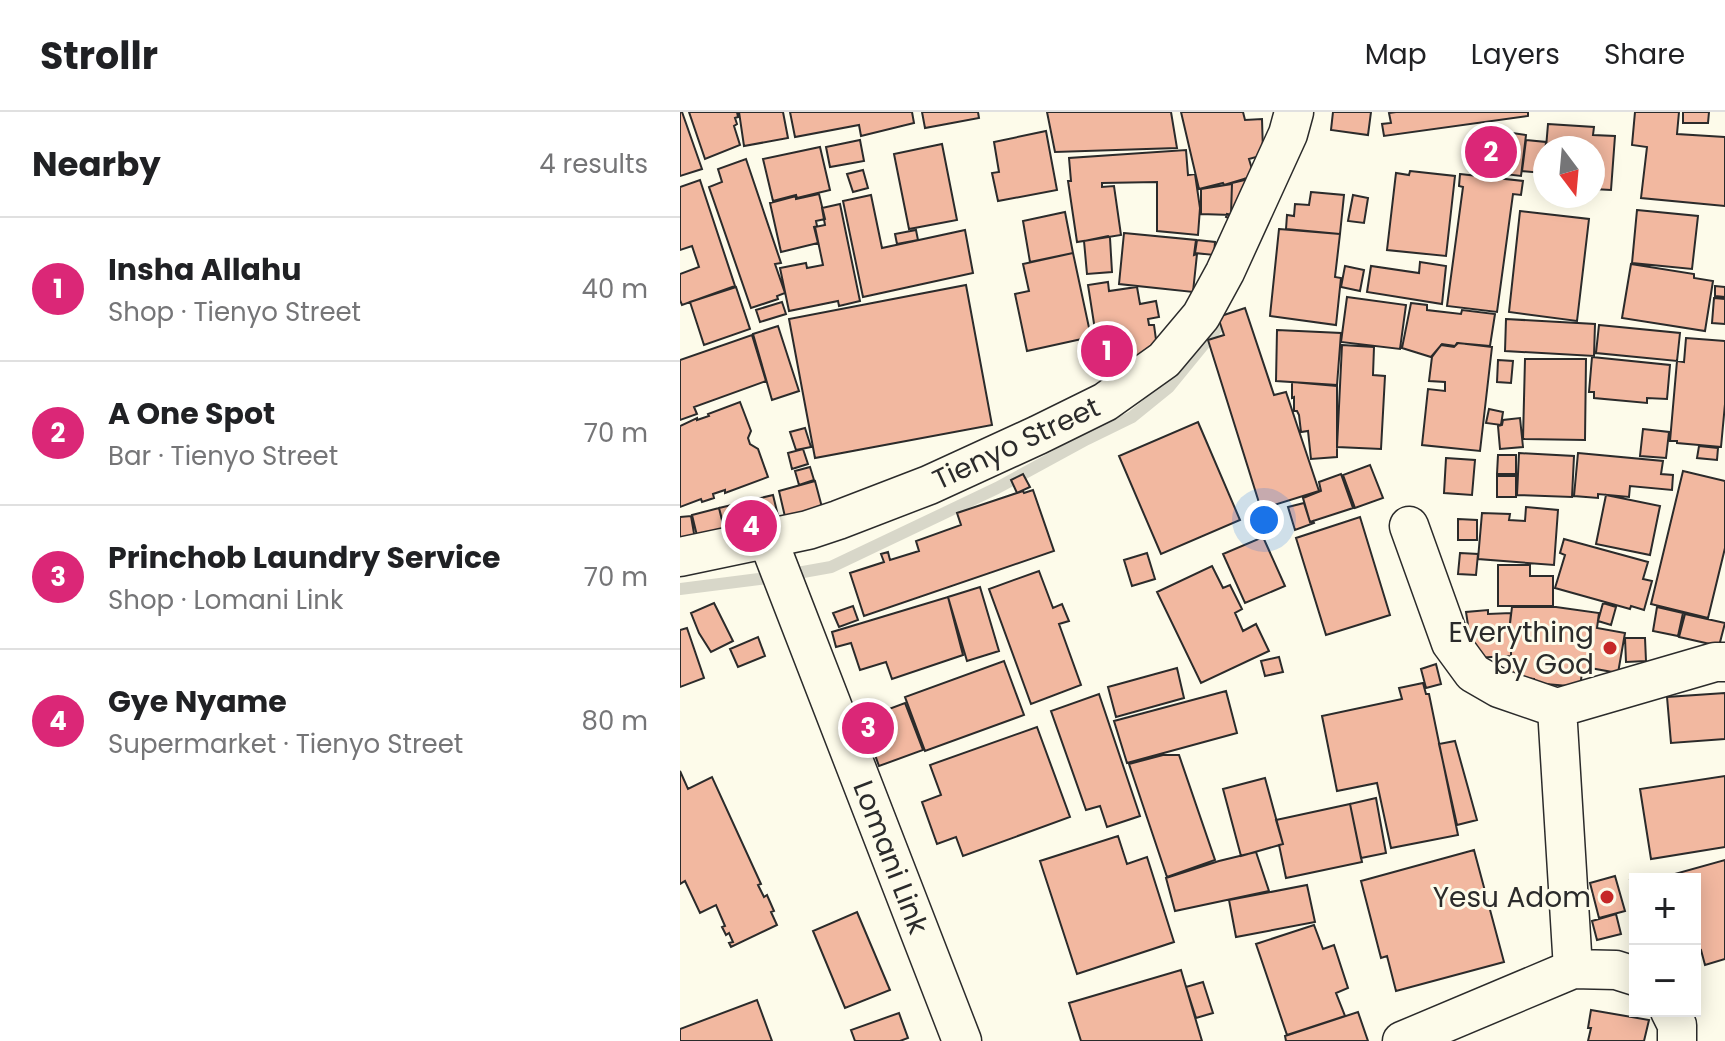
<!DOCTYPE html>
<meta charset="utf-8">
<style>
:root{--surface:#fff;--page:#f2f2f2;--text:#202124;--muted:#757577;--line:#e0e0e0;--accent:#db2777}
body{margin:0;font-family:Poppins,sans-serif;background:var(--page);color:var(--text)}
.controls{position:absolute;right:24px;bottom:24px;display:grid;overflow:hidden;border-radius:0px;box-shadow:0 4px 20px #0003}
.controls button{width:72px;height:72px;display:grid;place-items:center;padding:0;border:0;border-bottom:2px solid var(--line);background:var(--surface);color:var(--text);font:40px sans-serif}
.compass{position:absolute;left:853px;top:24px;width:72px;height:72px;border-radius:50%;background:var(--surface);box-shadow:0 4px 20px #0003;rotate:164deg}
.you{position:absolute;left:584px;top:408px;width:28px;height:28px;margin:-20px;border:6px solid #fff;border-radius:50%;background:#1a73e8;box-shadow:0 0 0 12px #1a73e833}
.badge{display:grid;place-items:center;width:52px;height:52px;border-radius:50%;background:var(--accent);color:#fff;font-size:26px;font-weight:700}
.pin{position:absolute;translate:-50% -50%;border:4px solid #fff;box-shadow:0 2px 8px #0006}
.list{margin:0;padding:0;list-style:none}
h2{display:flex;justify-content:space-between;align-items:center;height:104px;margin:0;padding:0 32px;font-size:34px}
h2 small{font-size:26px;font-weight:400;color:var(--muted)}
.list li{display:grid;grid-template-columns:52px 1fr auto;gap:24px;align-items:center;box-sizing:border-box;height:144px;padding:0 32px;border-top:2px solid var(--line)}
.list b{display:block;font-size:30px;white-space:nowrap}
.list p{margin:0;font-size:26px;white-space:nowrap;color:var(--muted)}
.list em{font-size:26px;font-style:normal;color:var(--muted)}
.map{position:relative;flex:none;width:1045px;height:929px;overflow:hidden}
header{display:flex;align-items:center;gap:48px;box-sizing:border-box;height:112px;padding:0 40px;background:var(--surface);border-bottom:2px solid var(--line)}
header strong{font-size:38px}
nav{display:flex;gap:44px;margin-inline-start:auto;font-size:28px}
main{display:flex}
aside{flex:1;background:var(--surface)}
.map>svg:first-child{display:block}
</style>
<header>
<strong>Strollr</strong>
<nav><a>Map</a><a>Layers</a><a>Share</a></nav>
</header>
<main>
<aside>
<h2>Nearby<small>4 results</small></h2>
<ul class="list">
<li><span class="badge">1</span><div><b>Insha Allahu</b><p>Shop · Tienyo Street</p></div><em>40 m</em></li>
<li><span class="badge">2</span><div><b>A One Spot</b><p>Bar · Tienyo Street</p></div><em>70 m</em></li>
<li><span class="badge">3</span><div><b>Princhob Laundry Service</b><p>Shop · Lomani Link</p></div><em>70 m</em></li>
<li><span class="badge">4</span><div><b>Gye Nyame</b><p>Supermarket · Tienyo Street</p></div><em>80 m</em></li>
</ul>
</aside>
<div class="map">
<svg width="1045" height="929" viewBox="0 0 1045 929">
<rect width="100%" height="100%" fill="#fdfbea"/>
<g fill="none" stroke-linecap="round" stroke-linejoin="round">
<!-- stream -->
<path stroke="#d8d7c9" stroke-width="12" d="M0,477L95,465L151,455L317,376L407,327L452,305L489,275L538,215"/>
</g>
<!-- building -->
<path fill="#f2b8a0" stroke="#2b2b2b" stroke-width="2" d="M0,0H2L22,57L0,64Z
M9,0H57L58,5L55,6L57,12L54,14L60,33L25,47Z
M59,0H103L108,26L64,34Z
M110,0H232L234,11L181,24L179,13L115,25Z
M242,0H298L299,6L245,16Z
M367,0H491L497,36L375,40Z
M501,0H563L565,8L582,7L583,40L580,44L569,47L574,64L544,73L543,71L519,77Z
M653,0H691L688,23L651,18Z
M848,0V4L704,24L702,12L711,11L709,1L716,0Z
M955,0H999L997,22L1045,25V94L961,86L967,35L952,33Z
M1003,0H1029L1028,11H1003Z
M868,12L914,15L913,23L935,24L931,78L913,77V36H866Z
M805,17L846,23L841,64L799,59Z
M366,19L377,78L318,89L312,61L319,60L314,30Z
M180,28L184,49L150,55L146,35Z
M846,28L866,30L863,61L842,59Z
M262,32L277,108L229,117L214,42Z
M140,35L150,78L117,86L116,83L93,89L83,47Z
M506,38L508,63L515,62L520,96L518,123L477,119V70L422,71V75L434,74L441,123L397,130L388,69H391L389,46Z
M66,47L101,151L95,152L105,181L97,184L98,187L71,196L29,75L42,70L38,57Z
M183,58L188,76L173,80L167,62Z
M730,59L775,64L766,144L707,138L716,61L729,63Z
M780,62L843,69L841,83L833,82L817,200L767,194L783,75L779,74Z
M565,67L577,71L559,111L546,105L547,102L551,103L552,71L565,68Z
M20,68L55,174L2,193L0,188V162L19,155L12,134L0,138V75Z
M552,72L551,103L521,102V77Z
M631,80L664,83L660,122L606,117L607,103L614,104L615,92L629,93Z
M139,82L145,107L136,109L137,114L134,115L138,131L101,140L90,91L116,84V87Z
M191,83L202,136L285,118L293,161L183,185L163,89Z
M673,83L688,86L684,111L668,109Z
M160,92L180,189L159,194L158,189L109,199L100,156L126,151L127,156L143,153L135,115L145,113L142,96Z
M957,98L1018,104L1012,157L952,151Z
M840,99L909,107L897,209L829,200Z
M385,100L393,141L350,150L343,109Z
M599,117L660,122L655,165L661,166L656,213L590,204Z
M236,118L238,128L217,132L215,122Z
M444,121L516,128L514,143L517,142L513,180L439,172Z
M428,124L430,126L432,160L407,162L404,129Z
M517,128L535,130L534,143L515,141Z
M393,141L411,225L347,239L335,182L349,179L343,152Z
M740,150L766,154L762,192L687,180L691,154L739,161Z
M951,152L1014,162V166L1033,169L1025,219L942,206Z
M665,154L684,158L680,179L661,175Z
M428,170L429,179L457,175L460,192L476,189L479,205L468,207L469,213H474L478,242L420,250L408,173Z
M286,173L312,313L135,346L109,207Z
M1035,174L1045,175V185L1035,184Z
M56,175L70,217L24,233L10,190Z
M667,185L726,193L720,237L661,230Z
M1034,186L1045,187V212L1032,211Z
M102,190L106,202L80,210L76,198Z
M731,191L747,193V198L781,202L782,198L815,202L810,234L777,231L775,234L762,232L751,245L722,236Z
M565,196L594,283L606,280L639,379L581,397L528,228L544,223L538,205Z
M826,207L915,212L914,244L825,239Z
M919,213L1000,221L997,249L916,241Z
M98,214L119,279L92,288L73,222Z
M597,218L661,221L657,273L596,269Z
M72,223L86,269L14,295L17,302L0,308V248Z
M1006,226L1045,229V292L1041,335L997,331V329H990L997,249L1004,250Z
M778,231L812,235L800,339L742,333L748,277L765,279V270L749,269L752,245L761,233L774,235Z
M662,233L694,235L693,263L705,264L701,337L657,335Z
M912,245L990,253L987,287L967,286V291L914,286V280H909Z
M845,247H906L905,328L843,327Z
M818,248L833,249L831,271L817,270Z
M612,270L657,274V345L631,347L628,319L621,320L619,303L617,299H614V285L612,286Z
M60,290L71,319L68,326L70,332L78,337L88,365L45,381V378L33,382L34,386L22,390L21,387L0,395V314L17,306V308L29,304L28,302Z
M809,297L823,300L821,313L806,311Z
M840,306L843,335L820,337L818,314L822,313L823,308Z
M518,310L560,408L481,442L439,344Z
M125,316L131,335L116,338L110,320Z
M963,317L989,320L986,346L960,344Z
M1019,334L1038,336L1037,348L1017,346Z
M123,337L128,352L112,357L108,341Z
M839,341L894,344L892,385L837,383Z
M898,341L983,349L981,362L993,363L992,378L950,374L949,385L918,382V386L894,384Z
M818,343H836V362H817Z
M766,346L795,348L792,383L764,381Z
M690,353L703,386L675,396L663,363Z
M130,355L134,368L119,373L115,359Z
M1003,359L1045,369V436L1028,506L971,492Z
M343,362L350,375L337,381L331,368Z
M661,362L673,396L630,410L623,386L641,379L639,370Z
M817,364H836V385H817Z
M135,369L143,399L106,409L99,379Z
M353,378L374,439L184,504L170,461L204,450L201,442L208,440L210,448L239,439L236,429L281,413L277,401L343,379L344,381Z
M93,383L100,412L47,426L39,396Z
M926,383L980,394L970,443L916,432Z
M624,391L630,410L633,409L634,411L615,418L608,395Z
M846,395L878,398L874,453L798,447L802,401L830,402L829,408L845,409Z
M39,396L46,425L19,432L12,403Z
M11,404L16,433L0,436V405Z
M680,405L710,503L646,523L616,426Z
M778,407L797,408V428H778Z
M583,425L605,474L565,491L543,442Z
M884,427L968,450L963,467L972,469L964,498L951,494L950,497L875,476L885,443L880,441Z
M467,441L475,467L452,474L444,448Z
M780,441L798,442L796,463L778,462Z
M818,453H850V464H873V494H818Z
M532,454L543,476L550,473L562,497L555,501L563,519L576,512L589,539L521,571L477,480Z
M359,459L373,496L382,492L389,509L379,512L401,573L351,592L309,477Z
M300,475L319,539L287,549L268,485Z
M268,485L283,543L212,567L206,550L180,558L171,531L156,535L152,520Z
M34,491L53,529L31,540L19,521L11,501Z
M923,491L936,495L931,513L918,509Z
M173,494L178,508L159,515L153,501Z
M832,495H876L919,501L917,516L945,521L938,561L910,556L909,562L902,561L900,575L854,571V567L831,565V521L829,520Z
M977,495L1003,501L998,524L973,519Z
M808,498V502L831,501L829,520L831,521V544L793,546L786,500Z
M1005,502L1045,511L1039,534L999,525Z
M7,516L24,566L0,575V518Z
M78,525L85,544L58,555L50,537Z
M945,526H965L966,549L946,550Z
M599,545L603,560L585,564L581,549Z
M324,549L344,603L245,639L225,585Z
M756,552L761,572L746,576L741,557Z
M497,556L504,586L436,605L428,575Z
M743,571L746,582H749L778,723L711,736L697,671L657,679L642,604L722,587L719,576Z
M546,579L557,621L447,651L434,609Z
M1045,581V627L991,631L987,585Z
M419,582L460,704L427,715L420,694L406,698L371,599Z
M225,591L243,638L199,654L182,607Z
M357,615L390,705L283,744L276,725L257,732L242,690L261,683L250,653Z
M775,629L797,708L777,713L759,632Z
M483,643H499L535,748L487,765L449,652Z
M0,659L8,677L32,665L81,772L78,773L84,785L87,783L94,799L91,800L97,813L51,835L49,831L53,830L49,821L46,823L42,815L45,814L36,793L20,801L5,769L0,772Z
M1045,664V735L971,747L960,677Z
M585,666L603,732L561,744L543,677Z
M696,686L706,741L681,746L670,692Z
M670,692L682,750L606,766L599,733L603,732L596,708Z
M438,724L447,752L467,745L494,830L397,862L360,749Z
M794,738L824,850L716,879L707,844L701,846L681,769Z
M576,740L589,779L495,799L486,766L539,749Z
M1045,748V847L1025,853L1021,838L1015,840V767H984V765Z
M967,763L968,765L978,763L979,767H955V786L950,768Z
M935,764L945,799L919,806L910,771Z
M627,773L635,810L556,825L549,788Z
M177,800L210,878L165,896L133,819Z
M936,802L941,822L917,828L912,809Z
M634,813L643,837L654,833L668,876L656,881L665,904L607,923L576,832Z
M501,858L522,929H401L389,891Z
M523,870L533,901L516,906L506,875Z
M77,888L92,929H0V917Z
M911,898L969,908L964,929H908L911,916H908Z
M678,900L688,929H606L605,924Z
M219,901L228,926L220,929H175L171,918Z"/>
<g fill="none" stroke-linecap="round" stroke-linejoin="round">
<!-- minor casing -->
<g stroke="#2b2b2b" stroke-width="41">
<path id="minor" d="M729,414L771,531L793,561L819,576L877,596
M88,428L282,929
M0,445L128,418L158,408L249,373L358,323L425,290L484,248L521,204L545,160L608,22L614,0
M877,596L893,857
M877,596L1035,550H1045
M990,899L997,913V929
M722,929L893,857L936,858L955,864"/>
</g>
<!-- minor -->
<use href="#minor" stroke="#fdfbea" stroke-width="38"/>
</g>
<!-- markers -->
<g fill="#c62828" stroke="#fdfbea" stroke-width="3">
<circle cx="930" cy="536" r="8"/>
<circle cx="927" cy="785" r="8"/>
</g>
<g text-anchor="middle" stroke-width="6" stroke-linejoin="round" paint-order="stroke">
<!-- street labels -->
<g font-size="28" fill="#2b2b2b" stroke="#fdfbea">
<text transform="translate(336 331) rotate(-25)" y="10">Tienyo Street</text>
<text transform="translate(211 745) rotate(69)" y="10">Lomani Link</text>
</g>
<!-- poi labels -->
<g font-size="28" fill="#2b2b2b" stroke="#fdfbea" text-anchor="end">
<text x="914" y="530">Everything<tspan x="914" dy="32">by God</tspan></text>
<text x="911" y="795">Yesu Adom</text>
</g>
</g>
</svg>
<div class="controls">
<button>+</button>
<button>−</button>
</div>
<svg class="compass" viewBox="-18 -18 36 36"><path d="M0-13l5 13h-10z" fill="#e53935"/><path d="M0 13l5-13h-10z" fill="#757577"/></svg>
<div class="you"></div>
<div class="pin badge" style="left:427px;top:239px">1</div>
<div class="pin badge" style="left:811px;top:40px">2</div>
<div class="pin badge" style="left:188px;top:616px">3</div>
<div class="pin badge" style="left:71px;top:414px">4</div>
</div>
</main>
